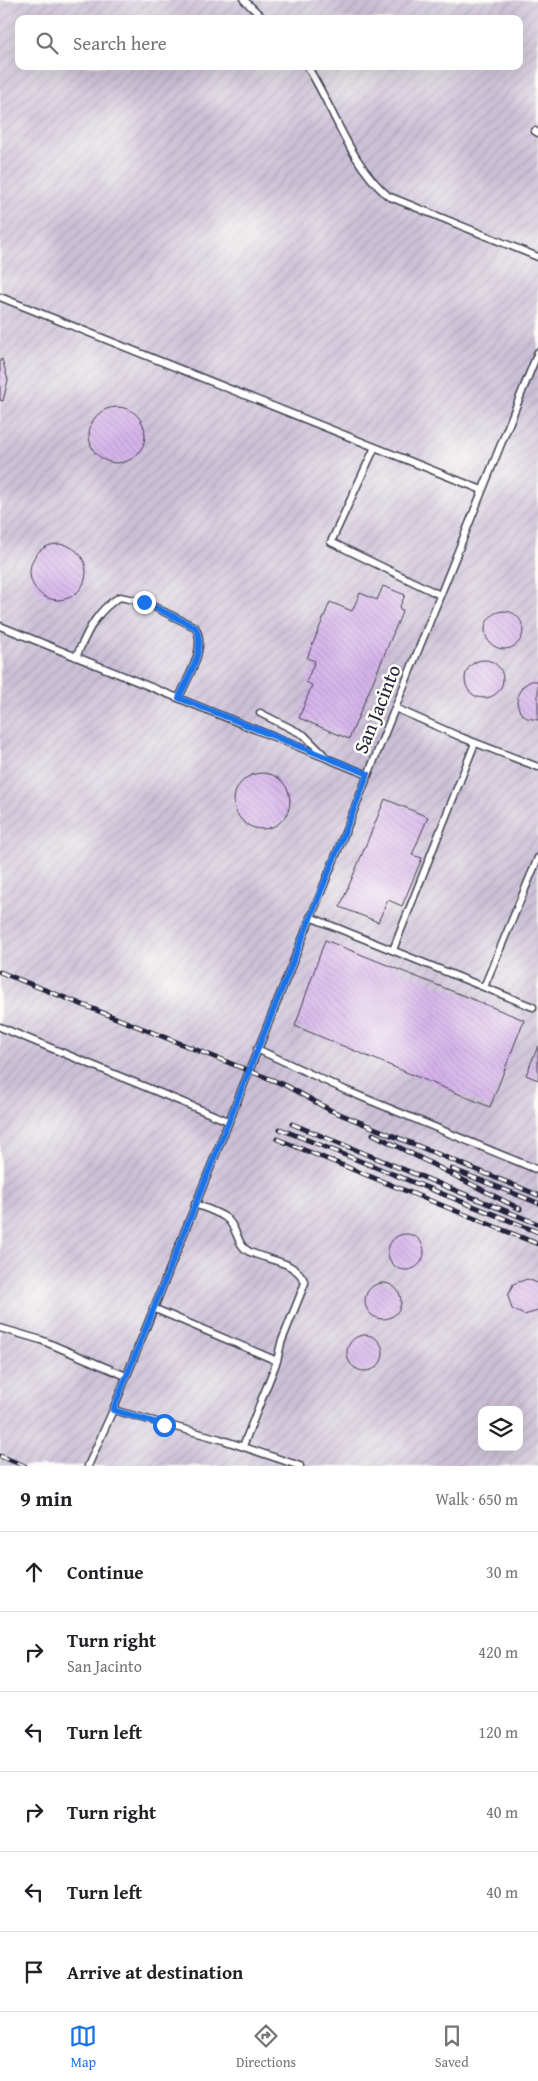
<!DOCTYPE html>
<meta charset="utf-8">
<style>
:root{--surface:#fff;--page:#f6f6f6;--text:#202124;--muted:#757577;--line:#e0e0e0;--accent:#1a73e8}
body{margin:0;font-family:"Gentium Book Plus",serif;background:var(--page);color:var(--text)}
.controls{position:absolute;right:15px;bottom:15px;display:grid;overflow:hidden;border-radius:10px;box-shadow:0 5px 20px #0002}
.controls button{width:45px;height:45px;display:grid;place-items:center;padding:0;border:0;border-bottom:1px solid var(--line);background:var(--surface);color:var(--text);font:25px sans-serif}
.stop{position:absolute;width:15px;height:15px;margin:-11px;border:4px solid #1a73e8;border-radius:50%;background:#fff}
.stop.end{background:#1a73e8;border-color:#fff;box-shadow:0 1px 5px #0008}
.list{margin:0;padding:0;list-style:none}
h2{display:flex;justify-content:space-between;align-items:center;height:65px;margin:0;padding:0 20px;font-size:21px}
h2 small{font-size:16px;font-weight:400;color:var(--muted)}
.list li{display:grid;grid-template-columns:32px 1fr auto;gap:15px;align-items:center;box-sizing:border-box;height:80px;padding:0 20px;border-top:1px solid var(--line)}
.list b{display:block;font-size:19px;white-space:nowrap}
.list p{margin:0;font-size:16px;white-space:nowrap;color:var(--muted)}
.list em{font-size:16px;font-style:normal;color:var(--muted)}
.icon{flex:none;width:28px;height:28px;fill:none;stroke:currentColor;stroke-width:2;stroke-linecap:round;stroke-linejoin:round}
.map{position:relative;flex:none;width:538px;height:1466px;overflow:hidden}
.search{position:absolute;background:var(--surface);box-shadow:0 5px 20px #0002;left:15px;right:15px;top:15px;height:55px;display:flex;align-items:center;gap:12px;box-sizing:border-box;padding:0 18px;border-radius:10px;color:var(--muted);font-size:19px}
.sheet{height:545px;background:var(--surface)}
nav{display:flex;justify-content:space-around;align-items:center;box-sizing:border-box;height:70px;border-top:1px solid var(--line);background:var(--surface);font-size:14px;color:var(--muted)}
nav a{display:grid;justify-items:center;gap:2px}
nav .on{color:var(--accent)}
.map>svg:first-child{display:block}
</style>
<div class="map">
<svg width="538" height="1466" viewBox="0 0 538 1466">
<defs>
<pattern id="industrial-furrows" width="10" height="10" patternUnits="userSpaceOnUse" patternTransform="scale(1.25)"><rect width="10" height="10" fill="#cbbfd5"/><path d="M-1 1l2-2M0 10L10 0M9 11l2-2" fill="none" stroke="#aea4b8"/></pattern>
<pattern id="building-back-hatch" width="6" height="6" patternUnits="userSpaceOnUse" patternTransform="scale(1.25)"><rect width="6" height="6" fill="#d6b4ea"/><path d="M-1 5l2 2M0 0l6 6M5-1l2 2" fill="none" stroke="#b79aca"/></pattern>
</defs>
<rect width="100%" height="100%" fill="#fdfcf7"/>
<filter id="ink" filterUnits="userSpaceOnUse"><feTurbulence type="fractalNoise" baseFrequency=".02" numOctaves="2"/><feDisplacementMap in="SourceGraphic" scale="10" xChannelSelector="R" yChannelSelector="G"/><feConvolveMatrix kernelMatrix="1 2 1 2 8 2 1 2 1" color-interpolation-filters="sRGB"/></filter>
<filter id="wash" filterUnits="userSpaceOnUse"><feTurbulence type="fractalNoise" baseFrequency=".0096" numOctaves="4" result="noise"/><feDisplacementMap in="SourceGraphic" scale="20" xChannelSelector="R" yChannelSelector="G"/><feGaussianBlur stdDeviation="1.12" result="paint"/><feColorMatrix in="noise" values="0 0 0 0 0 0 0 0 0 0 0 0 0 0 0 0 0 1.4 0 .05"/><feComposite in="paint" operator="in"/></filter>
<g filter="url(#wash)">
<rect width="100%" height="100%" fill="#f5ebd6"/>
<!-- industrial -->
<path fill="url(#industrial-furrows)" fill-rule="evenodd" d="M0,0H538V1466H0ZM19,19H519V66H19ZM482,1410H519V1447H482Z"/>
<g id="blocks">
<!-- building -->
<path fill="url(#building-back-hatch)" d="M2,359L8,380L3,401L0,400V360Z
M89 435a28 28 0 1 1 56 0a28 28 0 1 1-56 0Z
M30 572a28 28 0 1 1 56 0a28 28 0 1 1-56 0Z
M383,586L405,595L399,609L403,610L349,739L299,718L312,685L306,682L315,661L307,658L330,602L352,611L360,593L377,600Z
M485 630a19 19 0 1 1 38 0a19 19 0 1 1-38 0Z
M465 679a19 19 0 1 1 38 0a19 19 0 1 1-38 0Z
M531,681H538V720L527,718L520,712L517,703L518,694L523,686Z
M234 801a28 28 0 1 1 56 0a28 28 0 1 1-56 0Z
M385,799L428,817L412,855L422,858L402,906L388,900L378,922L340,907Z
M325,940L524,1020L490,1107L295,1026Z
M538,1046V1080L526,1075Z
M388 1252a18 18 0 1 1 36 0a18 18 0 1 1-36 0Z
M527,1279L538,1283V1311L524,1315L512,1309L508,1296L513,1284Z
M365 1301a18 18 0 1 1 36 0a18 18 0 1 1-36 0Z
M347 1353a18 18 0 1 1 36 0a18 18 0 1 1-36 0Z"/>
</g>
</g>
<g filter="url(#ink)">
<use href="#blocks" fill-opacity="0" stroke="#424052" stroke-width="1"/>
<g fill="none" stroke-linecap="round" stroke-linejoin="round">
<!-- service casing -->
<g stroke="#424052" stroke-width="9">
<path id="service" d="M244,0L264,19
M307,66C335,110 348,161 388,196L538,257
M535,131L538,133
M0,297L482,490
M375,447L331,542L440,595
M0,626L368,775
M76,657C87,633 96,610 120,597L144,602L195,627C208,648 187,678 179,698
M395,708L463,738L538,767
M260,713L304,735L324,755
M310,917L533,1007
M393,950L475,743
M484,987L538,858
M0,1027L228,1121
M257,1049L345,1090L538,1170
M195,1204C205,1208 218,1212 226,1218C238,1227 236,1246 250,1252C269,1261 297,1261 305,1283L281,1343L277,1361
M153,1308L277,1361L243,1446
M0,1328L41,1340L126,1376
M113,1410L220,1439L300,1466
M88,1466L113,1410L538,352"/>
</g>
<!-- service -->
<use href="#service" stroke="#fff" stroke-width="6"/>
<!-- rail casing -->
<g stroke="#22223b" stroke-width="5">
<path id="rail" d="M0,972L285,1085L330,1110L538,1195
M292,1124L538,1224
M280,1129L538,1232
M373,1134L520,1209
M277,1139L538,1244
M452,1169L538,1203
M0,1456L25,1466"/>
</g>
<!-- rail -->
<use href="#rail" stroke="#fdfcf7" stroke-width="3" stroke-dasharray="9" stroke-linecap="butt"/>
</g>
</g>
<g fill="none" stroke-linecap="round" stroke-linejoin="round" filter="url(#ink)">
<!-- route -->
<path stroke="#1a73e8" stroke-width="6" d="M144,602L195,627C208,648 187,678 179,698L368,774L113,1410L164,1425"/>
</g>
<g text-anchor="middle" stroke-width="5" stroke-linejoin="round" paint-order="stroke">
<!-- street labels -->
<g font-size="20" fill="#22223b" stroke="#fdfcf7">
<text transform="translate(377 709) rotate(-68)" y="7">San Jacinto</text>
</g>
</g>
</svg>
<div class="controls">
<button><svg class="icon" aria-label="layers" viewBox="0 0 24 24"><path d="M12 4l9 5-9 5-9-5zM3 14l9 5 9-5"/></svg></button>
</div>
<div class="stop" style="left:164px;top:1425px"></div>
<div class="stop end" style="left:144px;top:602px"></div>
<div class="search"><svg class="icon" aria-label="search" viewBox="0 0 24 24"><circle cx="10" cy="10" r="6"/><path d="M15 15l6 6"/></svg>Search here</div>
</div>
<section class="sheet">
<h2>9 min<small>Walk · 650 m</small></h2>
<ul class="list">
<li><svg class="icon" aria-label="ahead" viewBox="0 0 24 24"><path d="M12 20V5M6 11l6-6 6 6"/></svg><div><b>Continue</b></div><em>30 m</em></li>
<li><svg class="icon" aria-label="right" viewBox="0 0 24 24"><path d="M7 20v-9h11M14 6l5 5-5 5"/></svg><div><b>Turn right</b><p>San Jacinto</p></div><em>420 m</em></li>
<li><svg class="icon" aria-label="left" viewBox="0 0 24 24"><path d="M17 20v-9H6M10 6l-5 5 5 5"/></svg><div><b>Turn left</b></div><em>120 m</em></li>
<li><svg class="icon" aria-label="right" viewBox="0 0 24 24"><path d="M7 20v-9h11M14 6l5 5-5 5"/></svg><div><b>Turn right</b></div><em>40 m</em></li>
<li><svg class="icon" aria-label="left" viewBox="0 0 24 24"><path d="M17 20v-9H6M10 6l-5 5 5 5"/></svg><div><b>Turn left</b></div><em>40 m</em></li>
<li><svg class="icon" aria-label="arrive" viewBox="0 0 24 24"><path d="M6 21V4h12l-3 4 3 4H6"/></svg><div><b>Arrive at destination</b></div></li>
</ul>
</section>
<nav>
<a class="on"><svg class="icon" aria-label="map" viewBox="0 0 24 24"><path d="M3 6l6-2 6 2 6-2v14l-6 2-6-2-6 2zM9 4v14M15 6v14"/></svg>Map</a>
<a><svg class="icon" aria-label="directions" viewBox="0 0 24 24"><path d="M12 3l9 9-9 9-9-9zM9 14v-3h6M13 9l2 2-2 2"/></svg>Directions</a>
<a><svg class="icon" aria-label="saved" viewBox="0 0 24 24"><path d="M7 4h10v16l-5-4-5 4z"/></svg>Saved</a>
</nav>
